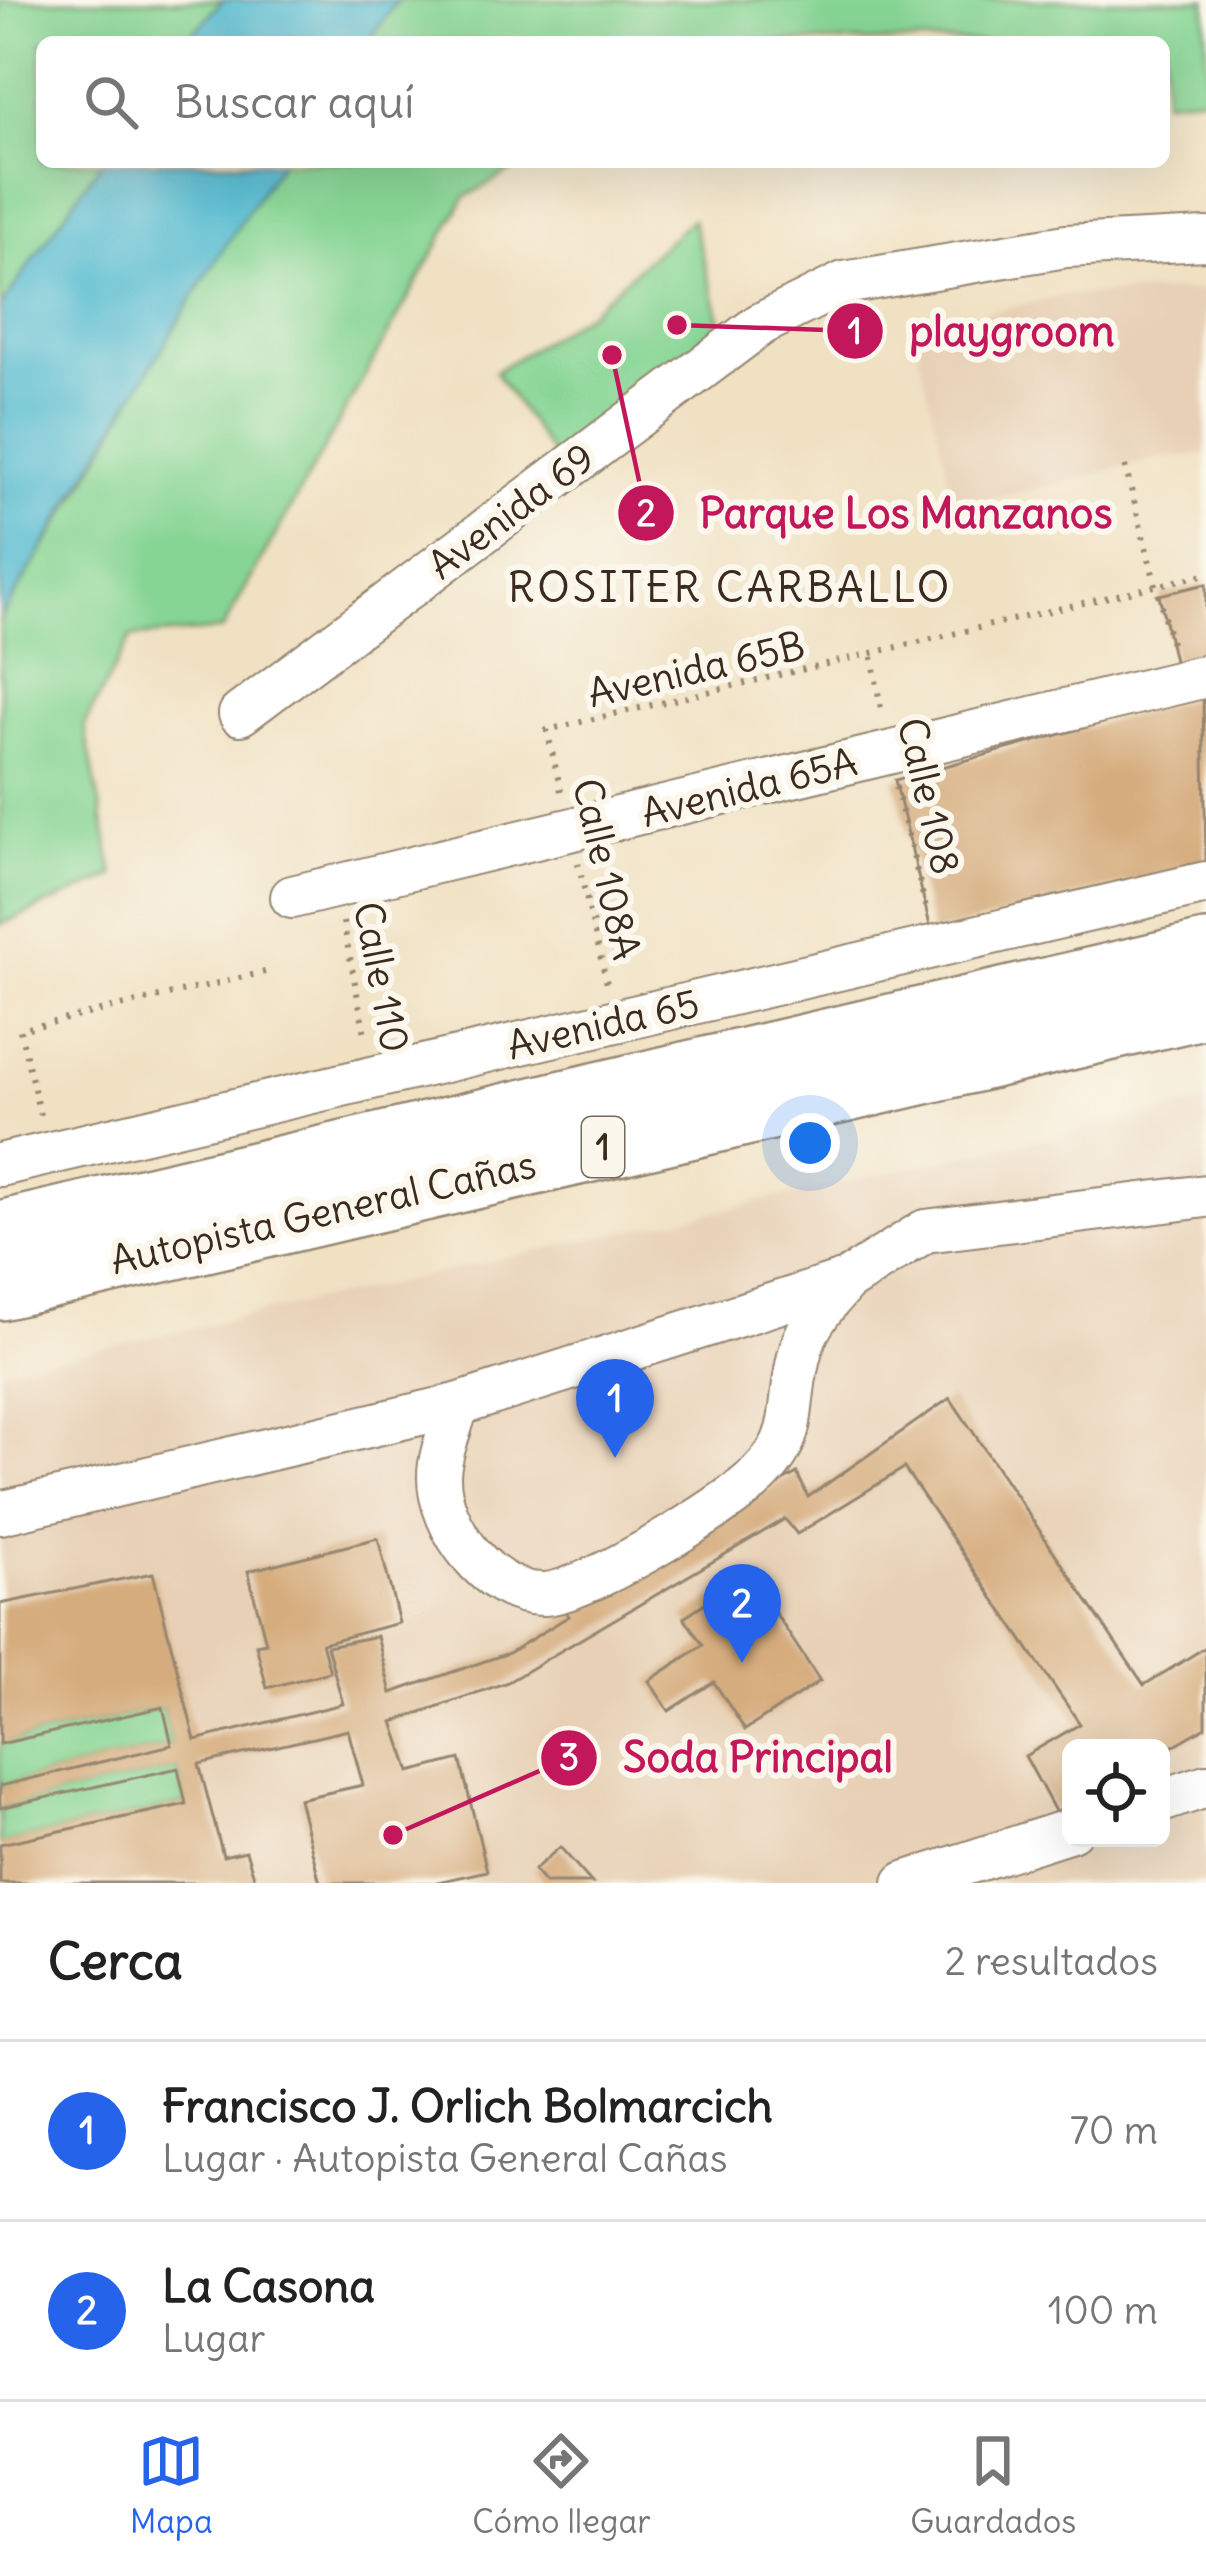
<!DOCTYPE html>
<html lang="es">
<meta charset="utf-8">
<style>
:root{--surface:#fff;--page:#f6f6f6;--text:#222;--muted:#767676;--line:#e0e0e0;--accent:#2563eb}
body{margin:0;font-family:Delius,sans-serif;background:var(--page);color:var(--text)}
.controls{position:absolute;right:36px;bottom:36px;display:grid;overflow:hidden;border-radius:18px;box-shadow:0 12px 48px #0002}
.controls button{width:108px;height:108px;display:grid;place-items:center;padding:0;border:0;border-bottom:3px solid var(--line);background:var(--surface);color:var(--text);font:60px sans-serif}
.you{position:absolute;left:810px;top:1143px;width:42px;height:42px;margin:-30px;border:9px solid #fff;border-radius:50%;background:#1a73e8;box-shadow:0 0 0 18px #1a73e833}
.badge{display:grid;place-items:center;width:78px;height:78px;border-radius:50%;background:var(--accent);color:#fff;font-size:39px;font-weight:700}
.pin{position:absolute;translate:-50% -99px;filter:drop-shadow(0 3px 6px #0008)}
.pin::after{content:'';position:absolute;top:63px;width:42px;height:36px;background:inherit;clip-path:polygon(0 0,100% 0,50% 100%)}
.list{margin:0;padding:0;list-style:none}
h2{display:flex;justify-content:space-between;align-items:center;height:156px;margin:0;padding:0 48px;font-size:51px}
h2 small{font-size:39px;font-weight:400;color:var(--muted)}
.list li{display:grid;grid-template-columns:78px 1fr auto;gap:36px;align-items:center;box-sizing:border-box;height:180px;padding:0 48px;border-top:3px solid var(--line)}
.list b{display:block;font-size:45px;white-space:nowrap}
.list p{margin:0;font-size:39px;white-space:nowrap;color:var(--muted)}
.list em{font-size:39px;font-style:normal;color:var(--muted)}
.icon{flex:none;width:66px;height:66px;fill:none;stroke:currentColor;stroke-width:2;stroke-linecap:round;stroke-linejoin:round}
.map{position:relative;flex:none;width:1206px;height:1883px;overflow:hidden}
.search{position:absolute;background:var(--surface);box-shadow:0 12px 48px #0002;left:36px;right:36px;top:36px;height:132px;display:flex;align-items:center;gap:30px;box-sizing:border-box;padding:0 42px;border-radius:18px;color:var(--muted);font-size:45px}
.sheet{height:516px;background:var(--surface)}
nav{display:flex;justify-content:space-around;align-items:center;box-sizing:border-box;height:168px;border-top:3px solid var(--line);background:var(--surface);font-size:33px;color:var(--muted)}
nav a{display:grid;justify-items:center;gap:6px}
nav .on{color:var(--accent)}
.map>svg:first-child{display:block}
</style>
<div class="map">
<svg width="1206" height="1883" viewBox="0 0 1206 1883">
<rect width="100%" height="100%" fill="#fbf7ec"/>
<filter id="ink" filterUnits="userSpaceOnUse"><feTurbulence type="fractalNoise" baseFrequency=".00833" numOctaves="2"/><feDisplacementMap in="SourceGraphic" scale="24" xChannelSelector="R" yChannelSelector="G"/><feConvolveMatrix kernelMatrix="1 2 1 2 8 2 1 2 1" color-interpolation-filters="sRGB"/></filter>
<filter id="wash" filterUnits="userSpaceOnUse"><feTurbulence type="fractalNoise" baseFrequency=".004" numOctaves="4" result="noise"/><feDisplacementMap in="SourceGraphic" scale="48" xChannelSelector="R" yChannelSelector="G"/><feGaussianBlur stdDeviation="2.7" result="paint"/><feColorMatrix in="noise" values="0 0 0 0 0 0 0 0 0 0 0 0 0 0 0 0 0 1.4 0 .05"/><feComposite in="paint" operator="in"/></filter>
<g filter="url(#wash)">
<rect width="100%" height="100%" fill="#f0e1c3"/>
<!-- built -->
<path fill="#e7d0b5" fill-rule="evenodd" d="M1206,290V454L1159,458L956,508L913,329L1062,296Z
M1206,1102V1883H0V1371ZM1071,1748H1161V1838H1071Z"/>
<!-- green -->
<path fill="#87d594" stroke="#618059" stroke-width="3" d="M0,0H223L185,42H42V162H101L0,308Z
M398,0H1206V96L1164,100V42H368Z
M281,162H528L465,197L222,630L131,637L84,725L114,876L0,925V619L85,483L191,293Z
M692,219L726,340L557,462L495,372L589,312Z
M163,1707L172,1745L0,1786V1744Z
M178,1768L186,1804L0,1844V1808Z"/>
<!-- water -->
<path fill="#54bbd1" stroke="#487278" stroke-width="3" d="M223,0H398L368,42H185Z
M101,162H281C179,310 95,466 0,619V308Z"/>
<g id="blocks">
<!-- building -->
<path fill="#d5ac7d" d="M1206,584V667L1177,674L1159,595Z
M1203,695L1206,863L932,934L895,780Z
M950,1398L1144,1685L1206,1647V1727L1161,1753V1748H1071V1805L1056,1813L1025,1756L1080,1724L904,1468L797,1534L785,1519L508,1682L393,1722L410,1772L460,1759L487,1871L433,1883H320L299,1799L363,1785L348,1730L199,1764L223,1856L246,1851L256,1883H0V1844L186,1804L178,1768L0,1808V1786L172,1745L163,1707L0,1744V1604L153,1573L195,1740L343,1704L327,1646L377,1636L391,1693L509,1653L569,1616L562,1606L797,1473L808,1497Z
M378,1538L399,1623L322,1643L330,1672L267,1688L256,1645L266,1643L248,1571Z
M735,1583L761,1621L775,1613L820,1681L745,1730L714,1682L669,1711L649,1681L703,1645L684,1617Z
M560,1847L592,1883H545L534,1870Z"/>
</g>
</g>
<g filter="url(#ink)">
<use href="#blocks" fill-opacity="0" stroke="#968670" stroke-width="3"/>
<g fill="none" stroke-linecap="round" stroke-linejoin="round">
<!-- minor casing -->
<g stroke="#968670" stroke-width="46">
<path id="minor" d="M240,714L761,324L844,283L1066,246L1206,239
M292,897L1206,676
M0,1165L1206,883
M457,1405C452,1427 439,1453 439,1476C438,1526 490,1597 545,1594C589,1591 709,1516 745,1487C805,1439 783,1410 801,1349C808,1323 828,1301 846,1281
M0,1513L457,1405L846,1281L925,1231L1206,1196
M1161,1801L1206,1786
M905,1883L1071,1830"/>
</g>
<!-- highway casing -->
<g stroke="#968670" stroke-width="68">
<path id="highway" d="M0,1233L1206,953
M0,1288L1206,1006"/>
</g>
<!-- path -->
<path stroke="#968670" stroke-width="6" stroke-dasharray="3 9" stroke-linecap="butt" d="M1125,466L1171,644
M872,657L882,715
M896,787L926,908
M561,791L547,730L1206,574
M578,863L607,984
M343,922L366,1039
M40,1115L20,1030L269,971"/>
<!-- minor -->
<use href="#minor" stroke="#fff" stroke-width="42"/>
<!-- highway -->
<use href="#highway" stroke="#fff" stroke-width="63"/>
</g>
</g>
<g text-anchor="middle" stroke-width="12" stroke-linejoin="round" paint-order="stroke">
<!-- shield labels -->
<rect fill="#fbf7ec" stroke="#75685c" stroke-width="3" x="582" y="1117" width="42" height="60" rx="9"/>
<g font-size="36" font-weight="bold" fill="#3b2a1e">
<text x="603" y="1160">1</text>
</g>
<!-- street labels -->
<g font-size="39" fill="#3b2a1e" stroke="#fbf7ec">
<text transform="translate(511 511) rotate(-37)" y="14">Avenida 69</text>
<text transform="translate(696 669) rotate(-13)" y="14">Avenida 65B</text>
<text transform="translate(749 787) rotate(-14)" y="14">Avenida 65A</text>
<text transform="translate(929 796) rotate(77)" y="14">Calle 108</text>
<text transform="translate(607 869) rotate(77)" y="14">Calle 108A</text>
<text transform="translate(382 977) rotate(79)" y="14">Calle 110</text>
<text transform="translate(603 1024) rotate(-13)" y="14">Avenida 65</text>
<text transform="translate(323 1212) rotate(-13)" y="14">Autopista General Cañas</text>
</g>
<!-- neighbourhood labels -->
<g font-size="42" letter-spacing="3" fill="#3b2a1e" stroke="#fbf7ec">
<text x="730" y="602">ROSITER CARBALLO</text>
</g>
</g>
<!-- callouts -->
<path fill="none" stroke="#c2185b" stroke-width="4.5" d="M677 325L855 331M612 355L646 513M393 1835L569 1758"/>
<g fill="#c2185b" stroke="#fbf7ec" stroke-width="4.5">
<circle cx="677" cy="325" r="12"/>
<circle cx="612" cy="355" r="12"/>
<circle cx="393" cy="1835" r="12"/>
<circle cx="855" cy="331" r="30"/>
<circle cx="646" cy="513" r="30"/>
<circle cx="569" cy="1758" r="30"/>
</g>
<g font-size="36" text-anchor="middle" font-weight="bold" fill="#fff">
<text x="855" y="344">1</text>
<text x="646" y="526">2</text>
<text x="569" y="1770">3</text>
</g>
<g font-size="42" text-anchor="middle" font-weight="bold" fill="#c2185b" stroke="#fbf7ec" stroke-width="12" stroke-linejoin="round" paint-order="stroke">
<text x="1012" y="346">playgroom</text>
<text x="906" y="528">Parque Los Manzanos</text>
<text x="758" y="1772">Soda Principal</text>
</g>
</svg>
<div class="controls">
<button><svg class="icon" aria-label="locate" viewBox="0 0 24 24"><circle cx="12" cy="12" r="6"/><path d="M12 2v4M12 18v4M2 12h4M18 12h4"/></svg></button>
</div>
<div class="you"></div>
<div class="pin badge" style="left:615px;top:1458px">1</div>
<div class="pin badge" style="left:742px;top:1663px">2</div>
<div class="search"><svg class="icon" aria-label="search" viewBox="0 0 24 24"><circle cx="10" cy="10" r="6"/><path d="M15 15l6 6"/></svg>Buscar aquí</div>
</div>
<section class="sheet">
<h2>Cerca<small>2 resultados</small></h2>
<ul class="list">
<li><span class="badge">1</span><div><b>Francisco J. Orlich Bolmarcich</b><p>Lugar · Autopista General Cañas</p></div><em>70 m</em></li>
<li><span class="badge">2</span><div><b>La Casona</b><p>Lugar</p></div><em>100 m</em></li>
</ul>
</section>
<nav>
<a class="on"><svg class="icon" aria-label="map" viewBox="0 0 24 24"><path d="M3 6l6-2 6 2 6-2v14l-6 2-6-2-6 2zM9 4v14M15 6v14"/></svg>Mapa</a>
<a><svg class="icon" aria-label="directions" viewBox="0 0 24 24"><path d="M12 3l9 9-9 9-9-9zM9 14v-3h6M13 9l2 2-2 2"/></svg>Cómo llegar</a>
<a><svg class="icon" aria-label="saved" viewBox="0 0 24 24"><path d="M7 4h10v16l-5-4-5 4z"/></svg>Guardados</a>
</nav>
